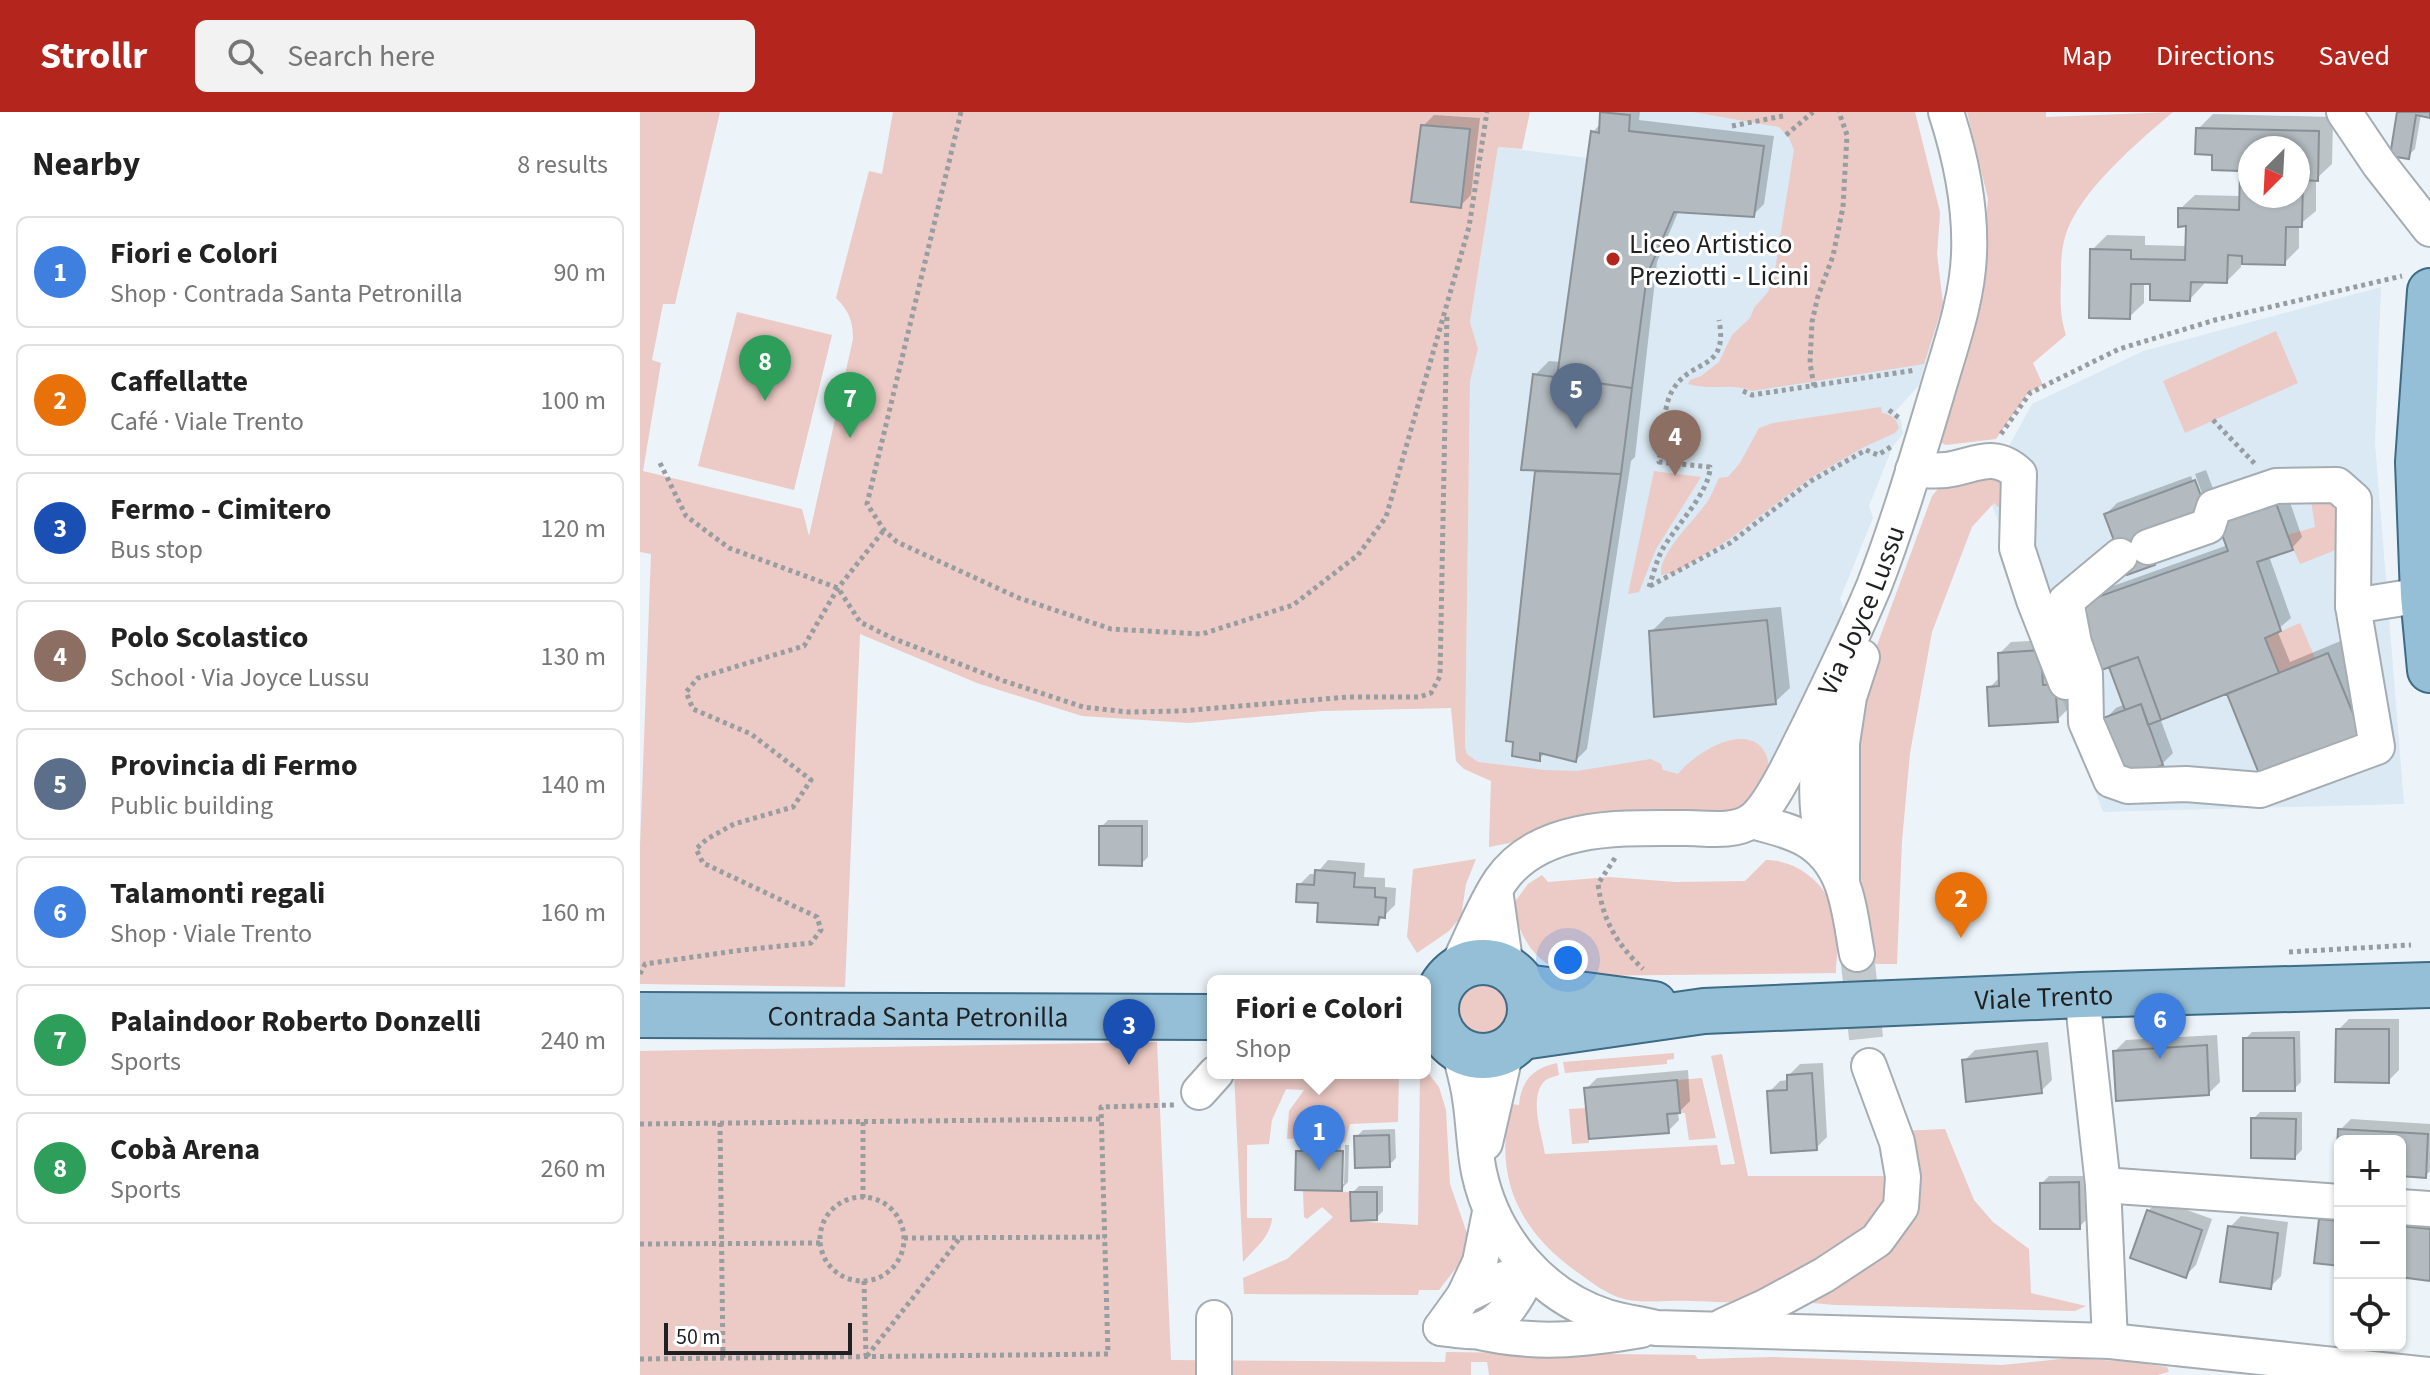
<!DOCTYPE html>
<meta charset="utf-8">
<style>
:root{--surface:#fff;--page:#f2f2f2;--text:#222;--muted:#767676;--line:#e0e0e0;--accent:#b4261d}
body{margin:0;font-family:"Source Sans 3",sans-serif;background:var(--page);color:var(--text)}
.controls{position:absolute;right:24px;bottom:24px;display:grid;overflow:hidden;border-radius:12px;box-shadow:0 2px 6px #0004}
.controls button{width:72px;height:72px;display:grid;place-items:center;padding:0;border:0;border-bottom:2px solid var(--line);background:var(--surface);color:var(--text);font:40px sans-serif}
.compass{position:absolute;left:1598px;top:24px;width:72px;height:72px;border-radius:50%;background:var(--surface);box-shadow:0 2px 6px #0004;rotate:204deg}
.scale{position:absolute;left:24px;bottom:20px;width:188px;box-sizing:border-box;padding-left:8px;border:4px solid #1e2022;border-top:0;font-size:22px;line-height:28px;white-space:nowrap;color:#1e2022;-webkit-text-stroke:6px #fff;paint-order:stroke}
.you{position:absolute;left:928px;top:848px;width:28px;height:28px;margin:-20px;border:6px solid #fff;border-radius:50%;background:#1a73e8;box-shadow:0 0 0 12px #1a73e833}
.badge{display:grid;place-items:center;width:52px;height:52px;border-radius:50%;background:var(--accent);color:#fff;font-size:26px;font-weight:700}
.pin{position:absolute;translate:-50% -66px;filter:drop-shadow(0 2px 4px #0008)}
.pin::after{content:'';position:absolute;top:42px;width:28px;height:24px;background:inherit;clip-path:polygon(0 0,100% 0,50% 100%)}
.popup{position:absolute;left:567px;top:863px;width:224px;height:104px;box-sizing:border-box;display:grid;place-content:center;border-radius:12px;background:var(--surface);filter:drop-shadow(0 2px 6px #0005);font-size:26px;white-space:nowrap;color:var(--muted)}
.popup b{font-size:30px;color:var(--text)}
.popup::after{content:'';position:absolute;left:50%;top:100%;margin-left:-16px;border:16px solid transparent;border-top-color:var(--surface)}
.list{margin:0;padding:0;list-style:none}
h2{display:flex;justify-content:space-between;align-items:center;height:104px;margin:0;padding:0 32px;font-size:34px}
h2 small{font-size:26px;font-weight:400;color:var(--muted)}
.list li{display:grid;grid-template-columns:52px 1fr auto;gap:24px;align-items:center;box-sizing:border-box;height:112px;margin:0 16px 16px;padding:0 16px;border:2px solid var(--line);border-radius:12px}
.list b{display:block;font-size:30px;white-space:nowrap}
.list p{margin:0;font-size:26px;white-space:nowrap;color:var(--muted)}
.list em{font-size:26px;font-style:normal;color:var(--muted)}
.icon{flex:none;width:44px;height:44px;fill:none;stroke:currentColor;stroke-width:2;stroke-linecap:round;stroke-linejoin:round}
.map{position:relative;flex:none;width:1790px;height:1263px;overflow:hidden}
header{display:flex;align-items:center;gap:48px;box-sizing:border-box;height:112px;padding:0 40px;background:var(--accent);color:#fff}
header strong{font-size:38px}
nav{display:flex;gap:44px;margin-inline-start:auto;font-size:28px}
.search{width:560px;height:72px;background:var(--page);display:flex;align-items:center;gap:20px;box-sizing:border-box;padding:0 28px;border-radius:12px;color:var(--muted);font-size:30px}
main{display:flex}
aside{flex:1;background:var(--surface)}
.map>svg:first-child{display:block}
</style>
<header>
<strong>Strollr</strong>
<div class="search"><svg class="icon" aria-label="search" viewBox="0 0 24 24"><circle cx="10" cy="10" r="6"/><path d="M15 15l6 6"/></svg>Search here</div>
<nav><a>Map</a><a>Directions</a><a>Saved</a></nav>
</header>
<main>
<aside>
<h2>Nearby<small>8 results</small></h2>
<ul class="list">
<li><span class="badge" style="background:#3f7fe0">1</span><div><b>Fiori e Colori</b><p>Shop · Contrada Santa Petronilla</p></div><em>90 m</em></li>
<li><span class="badge" style="background:#e8710a">2</span><div><b>Caffellatte</b><p>Café · Viale Trento</p></div><em>100 m</em></li>
<li><span class="badge" style="background:#1a4fb4">3</span><div><b>Fermo - Cimitero</b><p>Bus stop</p></div><em>120 m</em></li>
<li><span class="badge" style="background:#8d6e63">4</span><div><b>Polo Scolastico</b><p>School · Via Joyce Lussu</p></div><em>130 m</em></li>
<li><span class="badge" style="background:#5c6f8a">5</span><div><b>Provincia di Fermo</b><p>Public building</p></div><em>140 m</em></li>
<li><span class="badge" style="background:#3f7fe0">6</span><div><b>Talamonti regali</b><p>Shop · Viale Trento</p></div><em>160 m</em></li>
<li><span class="badge" style="background:#2e9e5b">7</span><div><b>Palaindoor Roberto Donzelli</b><p>Sports</p></div><em>240 m</em></li>
<li><span class="badge" style="background:#2e9e5b">8</span><div><b>Cobà Arena</b><p>Sports</p></div><em>260 m</em></li>
</ul>
</aside>
<div class="map">
<svg width="1790" height="1263" viewBox="0 0 1790 1263">
<rect width="100%" height="100%" fill="#ecf4f9"/>
<!-- built -->
<path fill="#dae9f3" d="M960,0L990,3V0H1275L1300,106L1297,142L1303,192L1279,273L1254,301L1261,308L1263,322L1253,334L1229,394L1233,406L1200,487L1203,495L1195,521L1129,653L1118,680L928,709L869,731L849,735L851,669L838,650L827,642L825,635L830,268L838,237L830,210L858,35L947,46L951,19L959,20Z
M1741,175L1735,331L1764,692L1463,700L1346,376L1392,292L1503,239Z"/>
<!-- green -->
<path fill="#eccac5" d="M0,0H80L35,192H23L12,248L21,251L3,359L162,397L169,424L213,227C213,209 209,199 196,186L229,59L242,62L253,0H890L882,37L858,35L830,210L838,237L830,269L825,635L827,642L838,650L904,658L937,659L1011,647L1021,652L1023,658L1038,662C1052,644 1096,614 1119,633C1138,649 1124,679 1108,692C1098,700 1083,701 1072,703L928,709L869,731L849,735L851,669L824,657L816,649L811,596L682,599L549,611L442,604L337,571L220,522L205,875L0,872V734L11,442L0,440Z
M1053,0H1275L1300,100L1297,142L1303,192L1284,252L1112,279C1092,270 1069,279 1048,272L1050,268L1061,264L1079,250L1092,223L1110,206L1114,196L1128,180L1134,164L1154,38L1149,26L1139,15Z
M1327,0H1406V5L1533,0C1498,30 1438,80 1425,125C1421,139 1421,153 1421,168C1420,186 1420,205 1426,223L1393,251L1403,273L1388,281L1356,327L1306,333L1292,327L1345,117L1348,87Z
M97,200L192,223L154,378L58,354Z
M1636,219L1658,271L1545,321L1523,269Z
M1241,295L1242,301C1252,303 1256,306 1259,316L1255,321L1224,335L1169,367L1088,428L1036,460L1021,463C1019,440 1055,408 1068,389C1072,382 1075,374 1079,366L1088,365L1100,351L1119,316L1133,311Z
M1014,359L1061,365L1016,437L999,480L988,482Z
M1391,360L1397,388L1395,412L1382,418L1354,391L1332,415L1292,520L1270,641L1262,729L1257,852H1221L1216,824L1223,778L1210,700L1229,555L1292,384L1302,372Z
M1671,388L1698,390L1701,436L1660,452L1647,423L1675,415Z
M1660,511L1675,546L1639,561L1625,526Z
M836,747L826,772L821,805L809,819L777,841L767,825L773,757Z
M1126,748C1158,748 1187,772 1196,804C1201,821 1196,844 1196,861L936,864C900,857 877,827 874,791L888,772L902,763L908,770L969,765L1036,770L1105,769Z
M838,859C845,859 855,858 862,863C870,869 886,896 882,906C880,910 873,916 870,920C867,924 862,931 858,934C846,941 827,934 818,926C792,901 808,869 838,859Z
M517,930L531,1248L805,1250L806,1240L1055,1243L1058,1247L1133,1245L1362,1253L1430,1246L1495,1250L1527,1255L1529,1260L1517,1263H849L847,1250H831V1263H0V939Z
M1034,941V947L1027,948V952L925,961L923,950Z
M1082,942L1108,1064H1252C1252,1114 1224,1125 1185,1147C1165,1159 1139,1178 1117,1186C1096,1193 1072,1189 1051,1189C1032,1188 1002,1192 984,1187C967,1183 950,1169 937,1160C878,1118 853,1064 871,992L879,993C881,969 893,956 917,951L919,963C913,965 906,966 902,972C890,990 902,1023 905,1042L1077,1033L1081,1053L1095,1052L1071,944Z
M785,957L799,975L806,998L810,1072L829,1127L826,1143L799,1178H779L778,1183L604,1182L603,1166L647,1147L693,1105L682,1095L667,1107L664,1105L663,1078L710,1080L711,1109L778,1113L780,961H785Z
M594,961H759L758,1010L710,1012L705,1030L694,1031L693,1036H679V1025L647,1027L649,999L664,978L646,977L632,1008L629,1032L607,1033V1106H632C631,1125 613,1138 603,1150Z
M1062,966L1076,1026L1049,1028L1045,1001H1040L1037,968Z
M946,996L949,1031L932,1032L929,997Z
M1305,1017L1334,1088L1353,1110L1389,1137L1391,1181L1446,1194L1435,1199L1195,1193L1161,1190L1246,1134L1260,1019Z"/>
<!-- shadow -->
<path fill="#0003" fill-rule="evenodd" d="M963,0H1000L999,8L1134,24L1124,92L1113,103L1039,98L1017,150L995,345L991,349L947,637L936,648L906,640L899,647L897,360L900,357L895,263L909,249L921,250L953,20L961,11Z
M1759,0H1790V4L1781,2L1775,37L1768,44Z
M1573,2L1693,5L1692,52L1676,67V99L1659,113V136L1644,151L1601,150V155L1587,169H1564V172L1550,187L1512,170H1504V191L1489,205L1452,138L1467,123L1505,124V133L1547,134L1548,112L1540,97L1555,83L1601,84L1602,57L1574,41L1558,17ZM1610,36H1658V84H1610Z
M794,3L840,6L831,83L820,94L783,14Z
M1566,358L1578,390L1567,401L1517,419L1525,440L1514,451L1488,460L1466,402L1477,391L1551,364L1564,398H1568L1555,362Z
M1643,370L1662,425L1652,436L1629,444L1651,506L1637,518L1650,550L1703,528L1721,621L1589,583L1596,576L1520,606L1533,641L1522,652L1465,607L1476,596L1485,592L1445,484L1588,433Z
M1141,495L1150,576L1135,590L1011,520L1026,505Z
M1411,528L1426,562L1428,597L1417,608L1349,576L1361,564L1360,541L1371,530Z
M468,708H508V745L501,752L461,715Z
M688,748L725,751L724,765L745,766V775L756,776L755,793L737,811L680,789L659,773L670,762H676Z
M1709,907H1759V958L1748,969L1698,918Z
M1660,919L1661,970L1654,977L1605,927L1612,920Z
M1577,923L1580,970L1569,981L1475,939L1486,928Z
M1408,930L1412,968L1401,979L1324,949L1335,938Z
M1183,951L1187,1025L1176,1036L1129,980L1140,969L1149,968V963L1160,952Z
M1048,958L1050,989L1038,1001L1039,1008L1028,1019L946,977L957,966Z
M1620,1000H1662V1038L1655,1045L1613,1007Z
M1711,1007L1790,1012V1059L1785,1064L1760,1062V1029H1700V1059V1018Z
M755,1017L756,1046L749,1053L716,1025L723,1018Z
M665,1032L701,1033L700,1072H704L705,1033H709L708,1070L701,1077L658,1040Z
M1409,1064H1445L1446,1108L1439,1115L1402,1071Z
M719,1074H743V1099L736,1106L712,1081Z
M1519,1088L1572,1107L1556,1153L1545,1164L1508,1099Z
M1601,1104L1648,1110L1641,1164L1630,1175L1590,1115Z
M1766,1107L1790,1110V1167L1760,1163V1114Z"/>
<!-- building -->
<path fill="#b3bbc0" stroke="#8a9196" stroke-width="2" fill-rule="evenodd" d="M960,0L990,3L989,19L1124,34L1114,105L1034,100L1007,163L992,276L917,265L951,19L959,21Z
M1757,0H1790V6L1776,3L1769,47L1750,44Z
M781,13L830,17L821,96L771,90Z
M1556,16L1679,19L1678,69L1663,68L1662,115H1646L1645,153L1602,152V144L1588,143L1587,171L1551,170L1550,189L1510,188V172H1491L1490,207L1449,206L1450,137L1491,138V147L1545,148L1546,114L1538,115V96L1599,98L1600,59L1572,58V43L1555,42ZM1610,36H1658V84H1610Z
M893,262L992,276L981,362L881,358Z
M895,359L981,362L936,650L900,641V649L872,644L873,630L866,629Z
M1555,368L1568,402L1505,426L1515,453L1487,463L1464,402Z
M1632,380L1653,438L1617,450L1641,519L1625,526L1639,561L1521,608L1498,545L1456,560L1432,494L1588,439L1574,401Z
M1127,508L1136,592L1014,605L1009,519Z
M1401,538L1403,573L1415,572L1418,610L1349,614L1347,575L1359,574L1358,541Z
M1688,541L1722,623L1620,664L1587,582Z
M1498,545L1521,608L1508,613L1501,592L1485,598L1469,555Z
M1501,592L1523,653L1485,667L1463,606Z
M459,714H502V754L459,753Z
M675,758L715,761L714,775L735,776V785L746,786L745,806L739,805L738,813L677,810L678,791L656,790L657,772L674,773Z
M1696,917H1749V971L1695,970Z
M1603,926H1654L1655,979H1603Z
M1567,933L1569,983L1476,989L1473,939Z
M1397,939L1402,981L1326,990L1322,948Z
M1172,961L1177,1038L1131,1041L1127,979L1147,978V963Z
M1037,968L1040,1001L1027,1002L1029,1021L949,1027L944,976Z
M1611,1006L1656,1007L1655,1047L1611,1046Z
M1698,1017L1788,1022L1786,1066L1760,1064V1029H1700V1061L1696,1060Z
M749,1023L750,1055L715,1056L714,1024Z
M656,1039H703L702,1079L655,1078Z
M1439,1070L1440,1117H1400V1071Z
M710,1080H737V1108L711,1109Z
M1507,1098L1562,1118L1546,1166L1490,1146Z
M1679,1107L1700,1109V1154L1674,1151Z
M1588,1114L1638,1121L1631,1177L1580,1170Z
M1760,1114L1790,1117V1169L1760,1165Z"/>
<g fill="none" stroke-linecap="round" stroke-linejoin="round">
<!-- minor-tunnel -->
<path stroke="#c3cace" stroke-width="34" stroke-dasharray="34 17" stroke-linecap="butt" d="M1217,842L1229,954"/>
<!-- minor casing -->
<g stroke="#a5adb2" stroke-width="38">
<g id="minor">
<path d="M1704,0L1739,52L1790,117"/>
<path d="M1273,358C1284,358 1295,359 1306,358C1335,354 1354,338 1379,362L1377,436L1394,488L1426,570"/>
<path d="M1480,444L1426,489L1434,531L1445,562L1446,610L1471,668L1488,674L1546,672L1620,678L1737,635L1713,494L1714,388L1697,373L1636,374L1574,395L1568,414L1508,435"/>
<path d="M1713,494L1783,483"/>
<path d="M1181,608C1179,645 1173,686 1182,722"/>
<path d="M1112,709C1129,714 1150,718 1165,727C1208,751 1209,800 1217,842"/>
<path d="M1202,767V631L1209,585L1222,545"/>
<path d="M855,778L866,856"/>
<path id="s1" d="M815,859C831,829 842,796 861,768C901,711 985,716 1046,716C1065,716 1094,721 1111,709C1131,696 1154,643 1165,622C1189,573 1213,524 1234,474C1258,412 1277,347 1296,284C1309,238 1327,191 1329,143C1331,94 1321,46 1306,0"/>
<path d="M1442,883L1463,1073L1470,1229"/>
<path d="M819,938C823,954 828,970 830,986C834,1011 834,1036 839,1060C853,1126 901,1184 967,1205C983,1210 1000,1212 1016,1216L1470,1229L1789,1263"/>
<path d="M559,980L576,961"/>
<path d="M845,1031L866,939"/>
<path d="M1463,1073L1700,1090"/>
<path d="M1760,1095L1790,1097"/>
<path d="M824,1184L840,1150L850,1100"/>
<path d="M574,1206V1263"/>
<path d="M1083,1214L1127,1194L1184,1163L1237,1128L1261,1095L1263,1065L1257,1030L1229,954"/>
<path d="M801,1216C811,1217 824,1220 834,1219C863,1214 879,1182 890,1159"/>
<path d="M801,1216L824,1184L851,1171L890,1159"/>
<path d="M835,1219C894,1233 942,1228 1001,1218"/>
</g>
</g>
<!-- major casing -->
<g stroke="#3e6b85" stroke-width="48">
<g id="major">
<path d="M1790,179L1778,350L1783,483L1790,558"/>
<circle cx="843" cy="897" r="47"/>
<path d="M885,875L1014,892"/>
<path id="s2" d="M0,903L573,905"/>
<path id="s3" d="M882,925L1064,899L1442,883L1790,873"/>
</g>
</g>
<!-- path -->
<path stroke="#989da1" stroke-width="5" stroke-dasharray="4 4" stroke-linecap="butt" d="M321,0L227,392L244,418L257,430L379,486L471,517L562,522L653,493L718,443L746,405L829,115L847,0
M1092,14L1143,4
M1146,23L1173,0
M1174,274L1170,251L1172,210L1178,184L1193,144L1203,95L1207,23L1199,0
M1103,279L1112,283L1276,258
M1249,298L1259,306
M1573,308L1616,353
M1361,322L1390,281L1479,237L1575,208L1762,164
M20,351L46,404L89,436L198,476L220,510L252,526L364,569L443,595L488,600L541,599L708,585H779L791,581L800,564L807,201
M1010,474L1090,431L1171,369L1226,338L1238,343L1252,334
M1009,475C1013,463 1016,450 1022,438C1034,416 1070,380 1070,355L1019,350C1022,331 1023,297 1031,281C1050,244 1089,262 1079,208
M975,746L958,772C963,809 976,831 1003,857
M1649,840L1771,833
M0,862L5,852L102,838L171,831L181,818L177,805L63,751L56,737L67,727L94,712L153,695L171,668L111,622L53,597L46,580L58,566L164,534L198,476L244,418
M80,1011L83,1246
M0,1012L461,1007
M180 1127a42 42 0 1 1 84 0a42 42 0 1 1-84 0Z
M223,1086V1010
M264,1126L465,1125
M0,1132L181,1131
M224,1169L226,1244
M227,1244L320,1126
M0,1247L468,1242L461,995L534,993"/>
<!-- minor -->
<use href="#minor" stroke="#fff" stroke-width="34"/>
<!-- major -->
<use href="#major" stroke="#95bfd6" stroke-width="44"/>
</g>
<!-- markers -->
<circle fill="#b4261d" stroke="#fff" stroke-width="3" cx="973" cy="147" r="8"/>
<g text-anchor="middle" stroke-width="6" stroke-linejoin="round" paint-order="stroke">
<!-- poi labels -->
<g font-size="28" fill="#1e2022" stroke="#fff" text-anchor="start">
<text x="989" y="141">Liceo Artistico<tspan x="989" dy="32">Preziotti - Licini</tspan></text>
</g>
<!-- street labels -->
<g font-size="28" fill="#1e2022" stroke="#fff">
<text dy="10" stroke="none"><textPath href="#s1" startOffset="608">Via Joyce Lussu</textPath></text>
<text dy="10" stroke="none"><textPath href="#s3" startOffset="524">Viale Trento</textPath></text>
<text dy="10" stroke="none"><textPath href="#s2" startOffset="278">Contrada Santa Petronilla</textPath></text>
</g>
</g>
</svg>
<div class="controls">
<button>+</button>
<button>−</button>
<button><svg class="icon" aria-label="locate" viewBox="0 0 24 24"><circle cx="12" cy="12" r="6"/><path d="M12 2v4M12 18v4M2 12h4M18 12h4"/></svg></button>
</div>
<svg class="compass" viewBox="-18 -18 36 36"><path d="M0-13l5 13h-10z" fill="#e53935"/><path d="M0 13l5-13h-10z" fill="#767676"/></svg>
<div class="scale">50 m</div>
<div class="you"></div>
<div class="pin badge" style="left:679px;top:1059px;background:#3f7fe0">1</div>
<div class="popup"><b>Fiori e Colori</b>Shop</div>
<div class="pin badge" style="left:1321px;top:826px;background:#e8710a">2</div>
<div class="pin badge" style="left:489px;top:953px;background:#1a4fb4">3</div>
<div class="pin badge" style="left:1035px;top:364px;background:#8d6e63">4</div>
<div class="pin badge" style="left:936px;top:317px;background:#5c6f8a">5</div>
<div class="pin badge" style="left:1520px;top:947px;background:#3f7fe0">6</div>
<div class="pin badge" style="left:210px;top:326px;background:#2e9e5b">7</div>
<div class="pin badge" style="left:125px;top:289px;background:#2e9e5b">8</div>
</div>
</main>
